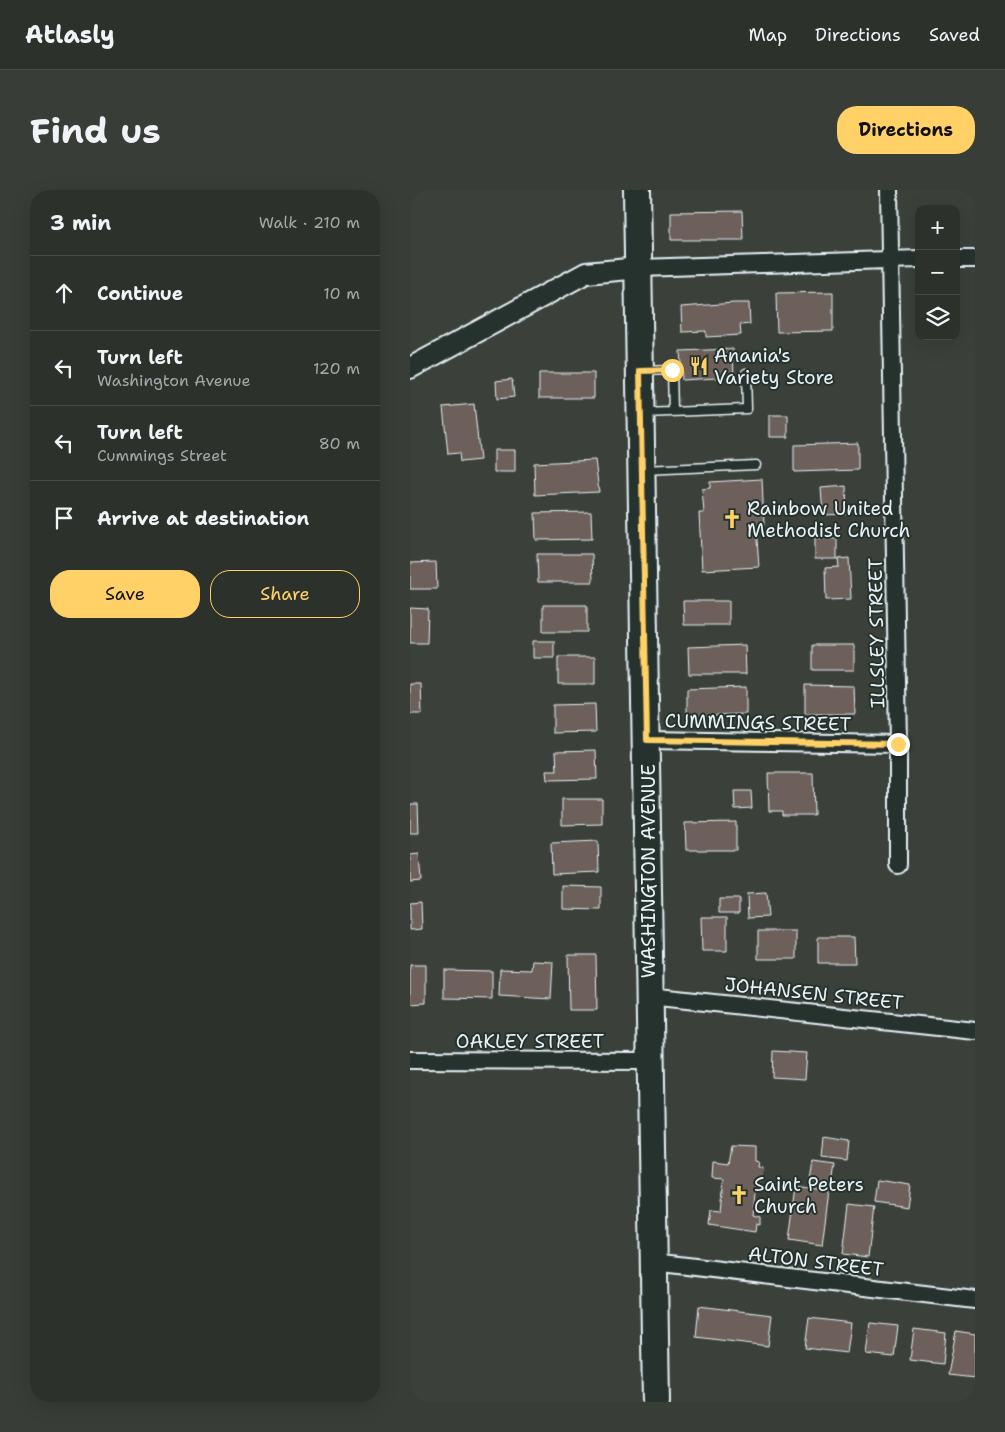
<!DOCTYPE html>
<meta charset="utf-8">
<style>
:root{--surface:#2c312c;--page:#383d38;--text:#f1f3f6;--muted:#a6a9a9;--line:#484c48;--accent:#ffd166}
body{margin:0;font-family:"Shantell Sans",sans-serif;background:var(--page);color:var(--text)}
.controls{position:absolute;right:15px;top:15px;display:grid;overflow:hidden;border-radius:10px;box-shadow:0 5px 20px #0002}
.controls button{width:45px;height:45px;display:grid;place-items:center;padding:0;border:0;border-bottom:1px solid var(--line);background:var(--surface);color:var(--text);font:25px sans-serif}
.stop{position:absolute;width:15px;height:15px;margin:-11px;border:4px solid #ffd166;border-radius:50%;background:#fff}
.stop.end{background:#ffd166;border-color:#fff;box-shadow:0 1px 5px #0008}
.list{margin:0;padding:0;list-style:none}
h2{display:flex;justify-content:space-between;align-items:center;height:65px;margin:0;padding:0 20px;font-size:21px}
h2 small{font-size:16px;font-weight:400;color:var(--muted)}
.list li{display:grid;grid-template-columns:32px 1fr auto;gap:15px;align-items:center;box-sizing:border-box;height:75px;padding:0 20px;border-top:1px solid var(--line)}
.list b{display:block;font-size:19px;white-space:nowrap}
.list p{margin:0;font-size:16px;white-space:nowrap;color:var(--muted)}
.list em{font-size:16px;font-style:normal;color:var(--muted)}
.actions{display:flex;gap:10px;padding:15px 20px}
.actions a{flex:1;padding:11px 0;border:1px solid var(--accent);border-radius:20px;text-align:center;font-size:18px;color:var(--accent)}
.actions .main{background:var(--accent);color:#111}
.icon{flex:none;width:28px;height:28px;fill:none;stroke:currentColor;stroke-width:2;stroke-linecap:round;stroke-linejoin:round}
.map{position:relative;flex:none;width:565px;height:1212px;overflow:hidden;border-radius:20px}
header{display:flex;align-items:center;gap:30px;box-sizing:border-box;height:70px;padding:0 25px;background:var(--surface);border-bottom:1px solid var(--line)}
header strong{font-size:24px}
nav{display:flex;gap:28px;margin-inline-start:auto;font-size:18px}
.intro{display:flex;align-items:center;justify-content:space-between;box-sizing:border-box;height:120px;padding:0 30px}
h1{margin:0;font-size:35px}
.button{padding:12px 22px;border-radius:20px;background:var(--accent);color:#111;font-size:18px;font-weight:700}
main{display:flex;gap:30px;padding:0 30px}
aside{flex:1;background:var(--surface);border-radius:20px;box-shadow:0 5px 20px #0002}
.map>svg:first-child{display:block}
</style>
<header>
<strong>Atlasly</strong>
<nav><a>Map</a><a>Directions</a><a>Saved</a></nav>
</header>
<div class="intro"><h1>Find us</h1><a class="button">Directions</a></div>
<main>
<aside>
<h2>3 min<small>Walk · 210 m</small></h2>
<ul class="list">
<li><svg class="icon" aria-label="ahead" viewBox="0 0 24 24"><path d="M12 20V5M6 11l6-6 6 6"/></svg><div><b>Continue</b></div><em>10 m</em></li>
<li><svg class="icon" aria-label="left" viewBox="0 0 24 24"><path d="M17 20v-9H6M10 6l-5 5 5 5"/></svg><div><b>Turn left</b><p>Washington Avenue</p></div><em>120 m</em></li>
<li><svg class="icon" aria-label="left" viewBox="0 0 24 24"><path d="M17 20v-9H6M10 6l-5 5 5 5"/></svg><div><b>Turn left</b><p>Cummings Street</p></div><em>80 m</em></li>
<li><svg class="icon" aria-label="arrive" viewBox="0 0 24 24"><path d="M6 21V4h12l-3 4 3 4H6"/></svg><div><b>Arrive at destination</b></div></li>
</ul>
<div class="actions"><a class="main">Save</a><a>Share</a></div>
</aside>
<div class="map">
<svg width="565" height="1212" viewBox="0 0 565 1212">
<rect width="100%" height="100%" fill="#3b413a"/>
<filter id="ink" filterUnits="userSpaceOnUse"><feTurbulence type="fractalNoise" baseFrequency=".02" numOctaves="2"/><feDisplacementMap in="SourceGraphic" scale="10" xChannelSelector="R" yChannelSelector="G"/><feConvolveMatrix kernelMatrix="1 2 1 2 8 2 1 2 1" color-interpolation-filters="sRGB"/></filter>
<g filter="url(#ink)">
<!-- building -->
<path fill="#6d615a" stroke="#e8f1f8" d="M332,21L333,50H261V22Z
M423,102V141L367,142L366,103Z
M324,113H339L340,134L330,135L331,145L296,147V141L272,142L271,117Z
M323,159L324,187L272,190L270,161Z
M129,183H184V208H129Z
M102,189L104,207L87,209L86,191Z
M64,214L70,270L50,272L49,263L38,264L33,217Z
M360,225H378V247H360Z
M448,253V280L384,282V255Z
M84,260H105V282H84Z
M185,270L189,302L125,305L124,273Z
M352,289L354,335L346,336L349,377L292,380L289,323H294L292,299L300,298V292Z
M436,296L437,324L413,325L411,298Z
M181,322L182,349L126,350L125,323Z
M405,348L427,349V369H405Z
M127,364H182L183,392H128Z
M439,368L441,409L416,410L415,378L429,377L428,369Z
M26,372L27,399H0V373Z
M273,411H319V435H274Z
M133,415H177V442H133Z
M0,418L18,419L17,453H0Z
M123,451H144V468H123Z
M335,455L336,484H279L278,457Z
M402,455H444V480H402Z
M148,467H185V494H148Z
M0,494H11L12,524H0Z
M395,495L444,496L445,524H395Z
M336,497V524L277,526V499Z
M185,514L186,542L143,543V515Z
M186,560L187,589L137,590L136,581H147L146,561Z
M358,583H403L404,625H372V621H359Z
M324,601H341L342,618L325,619Z
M152,609H192V634L152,635Z
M0,614H8L9,643H0Z
M326,632V660H276L275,633Z
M188,651L189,682L142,684L141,653Z
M9,664L11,691L0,692V665Z
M153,696L191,697V720L153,719Z
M356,703L358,727L338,728L337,704Z
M309,709H329V723H309Z
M11,712L12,739L0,740V713Z
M291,727H317V761H292Z
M348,741H386V769H348Z
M408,747H444L445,773H408Z
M158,765H186L187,820H159Z
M123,771L143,772L141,809L89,806L90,779L122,780Z
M0,775H16V813L0,814Z
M34,780L82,781V809L34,808Z
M363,861L397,863L395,889L362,887Z
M414,947L439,951L437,971L412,968Z
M321,956L345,957V971L349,972L348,977L353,978L352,990L346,991L343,1025L350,1027V1035L346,1034L345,1042L299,1035L301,1020L311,1021L314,989L302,988L303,971L318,973Z
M403,972L425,975L422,994L400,991Z
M467,990L500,995L497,1017L464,1012Z
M386,996L419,1001L412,1055L379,1050Z
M439,1014L464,1017L458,1067L433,1064Z
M289,1116L362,1125L358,1156L286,1147Z
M399,1128L441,1133L437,1163L395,1158Z
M460,1133L488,1136L484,1167L456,1164Z
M504,1139L536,1143L533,1174L500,1170Z
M546,1141L565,1144V1188L538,1185Z"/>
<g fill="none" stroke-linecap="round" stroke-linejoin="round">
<!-- service casing -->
<g stroke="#e8f1f8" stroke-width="11">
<path id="service" d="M233,181L262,180L263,222
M234,223L337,219L336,183
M234,280L346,275"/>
</g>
<!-- minor casing -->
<g stroke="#e8f1f8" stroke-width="20">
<path id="minor" d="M479,0L488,554V675
M546,69H565
M229,78L509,69
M237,550L488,554
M239,806L565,841
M0,870L240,871
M243,1072L565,1110"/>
</g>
<!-- tertiary casing -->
<g stroke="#e8f1f8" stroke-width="24">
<path id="tertiary" d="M0,178L176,83L229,78"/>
</g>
<!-- primary casing -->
<g stroke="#e8f1f8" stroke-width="30">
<path id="primary" d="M227,0L246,1212"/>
</g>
<!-- service -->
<use href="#service" stroke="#26332d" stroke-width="8"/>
<!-- minor -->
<use href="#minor" stroke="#26332d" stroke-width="16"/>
<!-- tertiary -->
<use href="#tertiary" stroke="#26332d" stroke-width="20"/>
<!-- primary -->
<use href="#primary" stroke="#26332d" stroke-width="26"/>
</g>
</g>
<g fill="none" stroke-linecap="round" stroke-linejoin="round" filter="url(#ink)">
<!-- route -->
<path stroke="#ffd166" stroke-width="6" d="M262,180L230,181L237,550L488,554"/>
</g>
<!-- icons -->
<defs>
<g id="restaurant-bare" transform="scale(1.5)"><path d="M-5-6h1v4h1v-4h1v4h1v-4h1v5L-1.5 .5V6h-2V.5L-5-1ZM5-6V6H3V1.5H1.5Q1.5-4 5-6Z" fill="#ffd166" stroke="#26332d" stroke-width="2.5" paint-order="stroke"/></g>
<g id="church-bare" transform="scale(1.5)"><path d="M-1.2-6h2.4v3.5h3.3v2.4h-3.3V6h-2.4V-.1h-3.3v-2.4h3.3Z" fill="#ffd166" stroke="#26332d" stroke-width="2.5" paint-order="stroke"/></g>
</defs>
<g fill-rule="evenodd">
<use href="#restaurant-bare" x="289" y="176"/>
<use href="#church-bare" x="322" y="329"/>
<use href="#church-bare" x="329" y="1005"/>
</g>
<g text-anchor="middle" stroke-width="4" stroke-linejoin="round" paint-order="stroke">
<!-- poi labels -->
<g font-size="19" fill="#e8f1f8" stroke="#26332d" text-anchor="start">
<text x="304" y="172">Anania's<tspan x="304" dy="22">Variety Store</tspan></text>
<text x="337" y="325">Rainbow United<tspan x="337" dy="22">Methodist Church</tspan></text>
<text x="344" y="1001">Saint Peters<tspan x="344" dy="22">Church</tspan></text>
</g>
<!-- street labels -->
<g font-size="19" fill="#e8f1f8" stroke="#26332d">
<text transform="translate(466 443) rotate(-91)" y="7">ILLSLEY STREET</text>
<text transform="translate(348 532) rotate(1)" y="7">CUMMINGS STREET</text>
<text transform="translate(238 681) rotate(-90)" y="7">WASHINGTON AVENUE</text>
<text transform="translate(404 803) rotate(6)" y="7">JOHANSEN STREET</text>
<text x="120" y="858">OAKLEY STREET</text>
<text transform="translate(406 1071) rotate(7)" y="7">ALTON STREET</text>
</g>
</g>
</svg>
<div class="controls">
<button>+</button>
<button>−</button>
<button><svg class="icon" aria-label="layers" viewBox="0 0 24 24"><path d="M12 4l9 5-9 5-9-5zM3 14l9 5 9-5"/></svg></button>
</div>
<div class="stop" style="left:262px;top:180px"></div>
<div class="stop end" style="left:488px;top:554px"></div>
</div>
</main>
